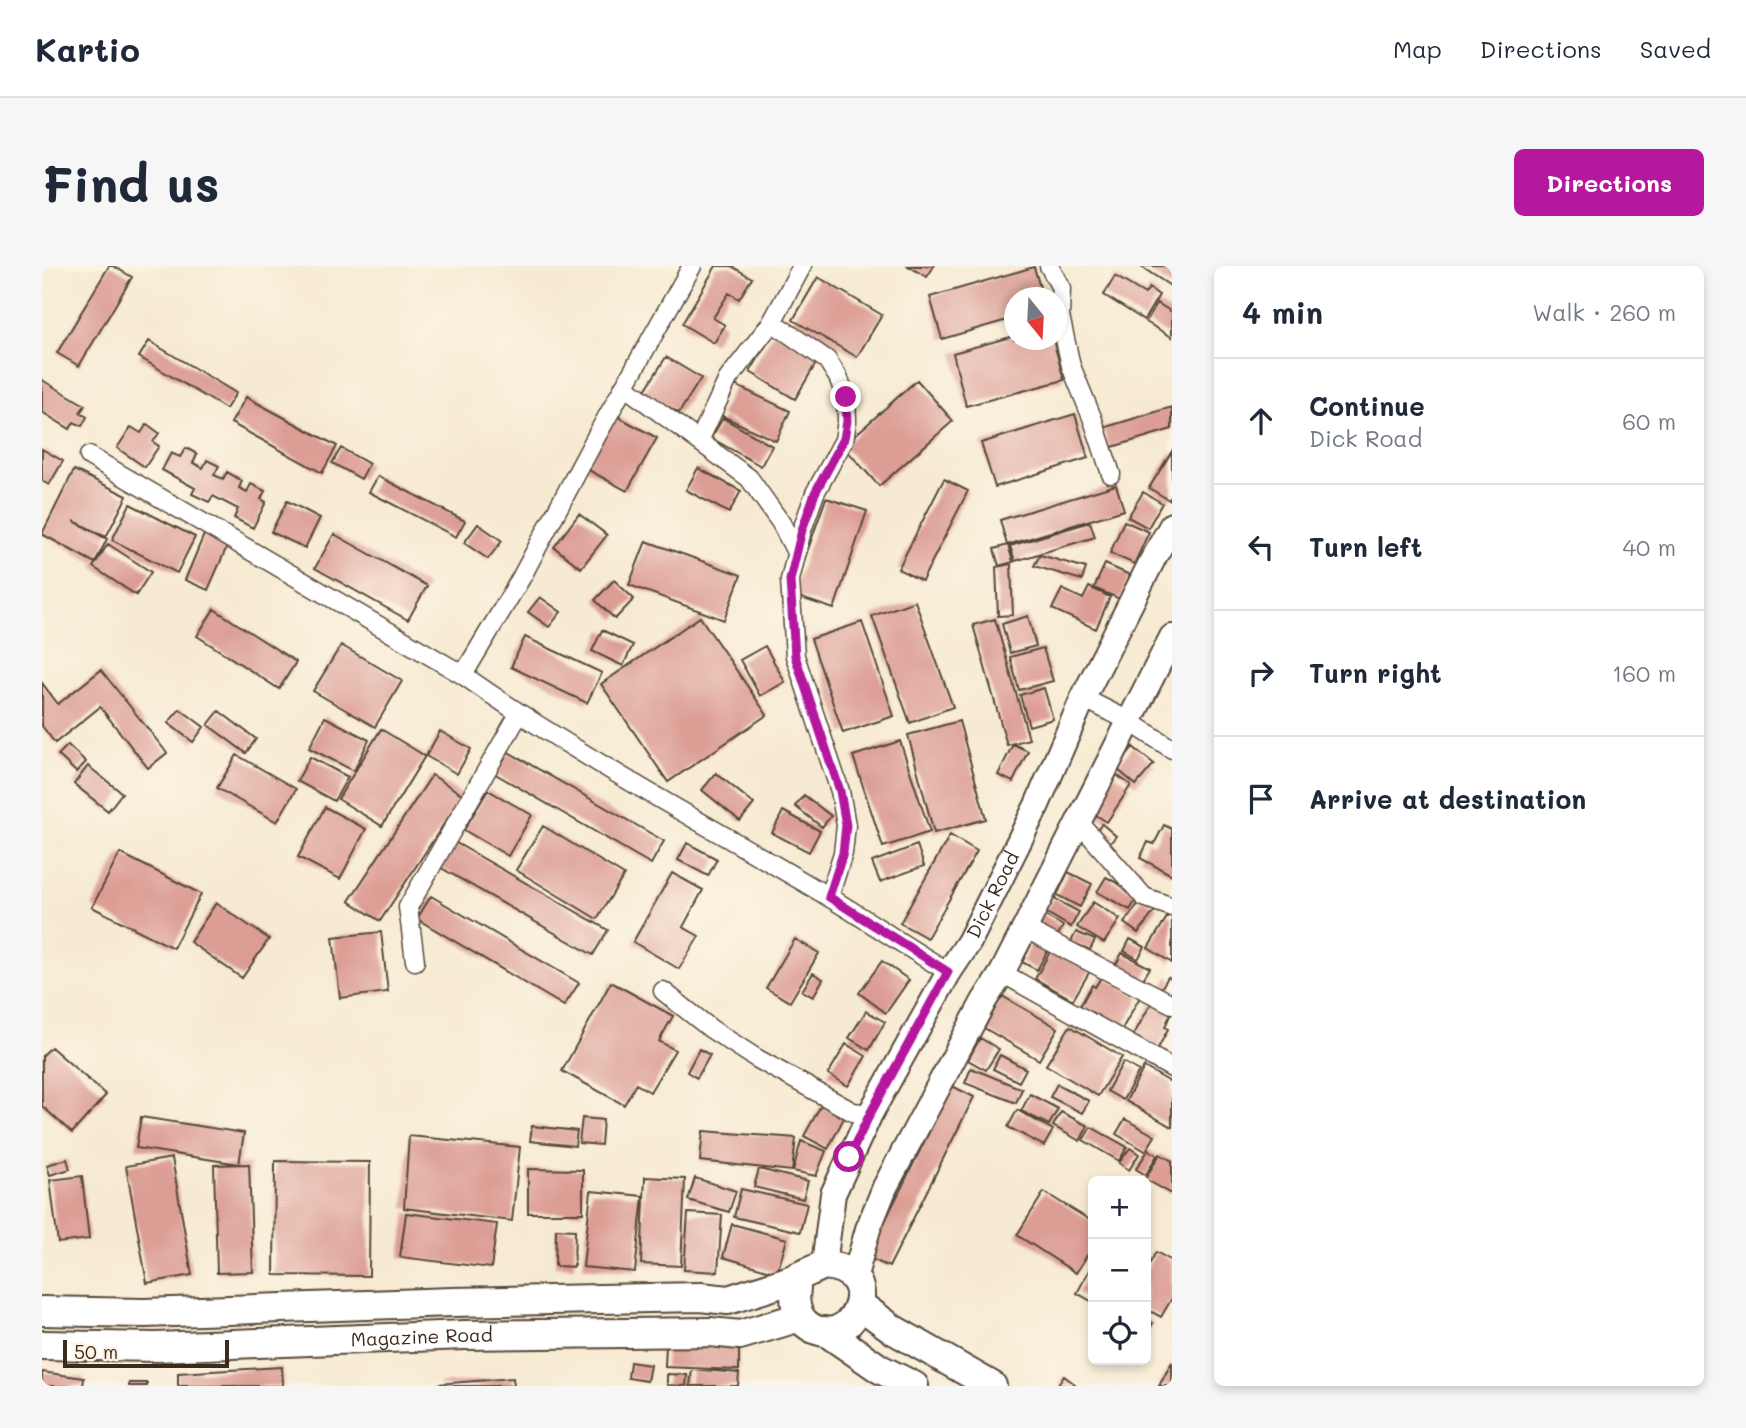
<!DOCTYPE html>
<meta charset="utf-8">
<style>
:root{--surface:#fff;--page:#f6f6f7;--text:#1f2937;--muted:#747a83;--line:#e0e1e3;--accent:#b5179e}
body{margin:0;font-family:Mali,sans-serif;background:var(--page);color:var(--text)}
.controls{position:absolute;right:21px;bottom:21px;display:grid;overflow:hidden;border-radius:10px;box-shadow:0 4px 10px #0003}
.controls button{width:63px;height:63px;display:grid;place-items:center;padding:0;border:0;border-bottom:2px solid var(--line);background:var(--surface);color:var(--text);font:35px sans-serif}
.compass{position:absolute;left:962px;top:21px;width:63px;height:63px;border-radius:50%;background:var(--surface);box-shadow:0 4px 10px #0003;rotate:162deg}
.scale{position:absolute;left:21px;bottom:18px;width:166px;box-sizing:border-box;padding-left:7px;border:4px solid #3b2a1e;border-top:0;font-size:19px;line-height:24px;white-space:nowrap;color:#3b2a1e;-webkit-text-stroke:5px #fcf5e5;paint-order:stroke}
.stop{position:absolute;width:21px;height:21px;margin:-16px;border:5px solid #b5179e;border-radius:50%;background:#fff}
.stop.end{background:#b5179e;border-color:#fff;box-shadow:0 2px 7px #0008}
.list{margin:0;padding:0;list-style:none}
h2{display:flex;justify-content:space-between;align-items:center;height:91px;margin:0;padding:0 28px;font-size:30px}
h2 small{font-size:23px;font-weight:400;color:var(--muted)}
.list li{display:grid;grid-template-columns:46px 1fr auto;gap:21px;align-items:center;box-sizing:border-box;height:126px;padding:0 28px;border-top:2px solid var(--line)}
.list b{display:block;font-size:26px;white-space:nowrap}
.list p{margin:0;font-size:23px;white-space:nowrap;color:var(--muted)}
.list em{font-size:23px;font-style:normal;color:var(--muted)}
.icon{flex:none;width:38px;height:38px;fill:none;stroke:currentColor;stroke-width:2;stroke-linecap:round;stroke-linejoin:round}
.map{position:relative;flex:none;width:1130px;height:1120px;overflow:hidden;border-radius:10px}
header{display:flex;align-items:center;gap:42px;box-sizing:border-box;height:98px;padding:0 35px;background:var(--surface);border-bottom:2px solid var(--line)}
header strong{font-size:33px}
nav{display:flex;gap:38px;margin-inline-start:auto;font-size:24px}
.intro{display:flex;align-items:center;justify-content:space-between;box-sizing:border-box;height:168px;padding:0 42px}
h1{margin:0;font-size:49px}
.button{padding:18px 32px;border-radius:10px;background:var(--accent);color:#fff;font-size:24px;font-weight:700}
main{display:flex;gap:42px;padding:0 42px}
aside{flex:1;background:var(--surface);border-radius:10px;box-shadow:0 4px 10px #0003}
.map>svg:first-child{display:block}
</style>
<header>
<strong>Kartio</strong>
<nav><a>Map</a><a>Directions</a><a>Saved</a></nav>
</header>
<div class="intro"><h1>Find us</h1><a class="button">Directions</a></div>
<main>
<div class="map">
<svg width="1130" height="1120" viewBox="0 0 1130 1120">
<rect width="100%" height="100%" fill="#fcf5e5"/>
<filter id="ink" filterUnits="userSpaceOnUse"><feTurbulence type="fractalNoise" baseFrequency=".0143" numOctaves="2"/><feDisplacementMap in="SourceGraphic" scale="14" xChannelSelector="R" yChannelSelector="G"/><feConvolveMatrix kernelMatrix="1 2 1 2 8 2 1 2 1" color-interpolation-filters="sRGB"/></filter>
<filter id="wash" filterUnits="userSpaceOnUse"><feTurbulence type="fractalNoise" baseFrequency=".00686" numOctaves="4" result="noise"/><feDisplacementMap in="SourceGraphic" scale="28" xChannelSelector="R" yChannelSelector="G"/><feGaussianBlur stdDeviation="1.57" result="paint"/><feColorMatrix in="noise" values="0 0 0 0 0 0 0 0 0 0 0 0 0 0 0 0 0 1.4 0 .05"/><feComposite in="paint" operator="in"/></filter>
<g filter="url(#wash)">
<rect width="100%" height="100%" fill="#f7ead2"/>
<g id="blocks">
<!-- building -->
<path fill="#dc9d94" d="M67,0H71L90,11L37,100L15,87Z
M674,0H689L710,12L697,33L687,27L671,52L683,59L672,77L640,58Z
M866,0H892L885,11Z
M1098,0H1130V21Z
M992,1L1001,32H972V52L900,73L888,31Z
M1073,10L1103,28L1107,22L1117,29L1102,54L1062,29Z
M776,11L840,49L815,91L751,54Z
M1115,37L1130,46V71L1104,56Z
M732,66L777,92L753,133L708,106Z
M972,70V74H1011L1022,114L924,140L911,87Z
M107,75L194,127L184,143L97,91Z
M624,91L659,112L637,147L602,126Z
M0,114L43,139L38,147L45,151L40,160L32,156L28,163L0,146Z
M875,114L911,155L837,220L801,180Z
M693,119L748,145L734,175L678,149Z
M204,131L295,180L280,207L189,157Z
M1130,141V163L1067,182L1061,162Z
M1033,148L1046,192L953,221L939,177Z
M573,149L615,172L585,225L543,202Z
M681,152L730,180L719,200L669,172Z
M105,158L117,167L111,176L117,180L103,201L75,182L89,161L99,167Z
M144,182L155,188L151,197L161,202L165,194L177,200L172,209L181,213L185,206L200,215L197,222L205,226L209,218L223,225L219,233L224,236L211,262L192,252L196,243L171,230L167,236L150,228L153,222L120,204L129,187L138,191Z
M299,182L327,198L319,213L290,197Z
M0,183L21,195L7,219L0,215Z
M1130,185V229L1127,234L1107,222Z
M656,202L699,225L687,247L644,224Z
M32,204L85,230L64,271L32,255L65,273L53,297L0,268Z
M336,210L423,255L414,271L327,226Z
M902,213L926,225L880,315L856,303Z
M1074,219L1082,244L965,279L958,254Z
M1101,226L1120,237L1106,262L1086,251Z
M784,232L825,245L792,343L750,329Z
M245,235L278,252L263,282L229,266Z
M88,238L153,271L135,307L70,274Z
M537,248L565,269L539,302L512,281Z
M1082,255L1107,266L1092,298L1068,287Z
M1048,256L1053,271L973,295L968,280Z
M436,258L460,275L446,293L422,277Z
M163,266L187,276L166,324L143,314Z
M292,268L385,320L366,354L273,302Z
M604,275L699,309L682,354L587,319Z
M66,278L109,306L94,329L51,301Z
M966,279L971,296L957,300L952,283Z
M998,289L1044,302L1040,314L992,300Z
M969,298L971,349L956,350L954,301Z
M1063,298L1088,309L1078,333L1052,322Z
M572,314L592,333L573,353L553,334Z
M1047,321L1068,331L1054,363L1010,343L1020,323L1041,333Z
M498,331L519,346L507,361L486,346Z
M873,335L911,441L868,457L830,350Z
M172,343L254,396L237,423L155,370Z
M986,350L994,380L968,387L960,358Z
M658,351L725,449L626,516L559,418Z
M953,353L987,473L965,479L931,359Z
M820,356L852,450L801,467L769,373Z
M560,364L591,379L581,400L550,385Z
M483,371L560,407L545,437L469,401Z
M299,379L360,415L333,461L271,425Z
M723,380L743,416L718,430L698,394Z
M1001,382L1011,415L977,424L968,391Z
M59,404L125,487L106,502L58,441L13,477L0,460V417L16,438Z
M1002,422L1011,453L987,460L978,429Z
M138,443L162,461L151,476L126,457Z
M177,445L214,473L204,487L166,459Z
M283,451L327,474L312,505L267,482Z
M917,455L944,553L892,567L866,469Z
M339,463L383,490L340,560L296,533Z
M398,465L429,483L415,508L384,490Z
M858,475L888,566L841,581L811,490Z
M971,478L986,485L971,516L956,509Z
M26,479L44,496L34,506L16,489Z
M1091,481L1112,498L1094,519L1074,502Z
M463,484L622,575L609,598L450,506Z
M195,489L254,523L235,556L175,522Z
M268,491L306,511L292,535L255,515Z
M46,500L80,527L66,545L32,518Z
M674,507L712,538L698,555L660,524Z
M1073,508L1089,519L1065,556L1049,546Z
M390,509L421,529L338,655L307,635Z
M446,524L490,549L466,590L422,564Z
M762,529L789,550L780,561L753,540Z
M283,541L324,563L298,613L256,591Z
M741,545L778,565L767,586L730,567Z
M1060,558L1074,570L1066,580L1052,568Z
M1122,559L1130,563V609L1098,592L1106,576L1112,578Z
M501,560L582,609L555,653L474,604Z
M908,569L935,585L885,672L858,657Z
M409,574L566,664L551,689L394,599Z
M645,577L675,593L666,610L636,594Z
M875,579L882,600L838,616L830,596Z
M78,587L159,628L131,682L50,641Z
M1026,606L1050,618L1038,641L1015,629Z
M630,607L661,624L641,661L657,670L637,703L591,676Z
M1064,611L1097,629L1088,644L1055,626Z
M389,630L537,717L522,740L375,653Z
M1011,632L1037,646L1029,661L1003,646Z
M1101,632L1115,642L1096,667L1082,657Z
M1051,636L1078,653L1062,677L1035,661Z
M174,637L227,673L200,712L148,676Z
M1000,648L1021,660L1013,674L992,662Z
M1127,648L1130,650V697L1106,682Z
M339,666L346,726L298,732L291,671Z
M1034,666L1053,674L1048,684L1029,676Z
M753,673L777,687L748,736L724,722Z
M1088,673L1103,681L1096,693L1082,685Z
M991,675L1006,684L995,704L980,696Z
M1009,684L1048,705L1031,734L993,713Z
M1080,687L1108,702L1100,715L1073,700Z
M840,695L867,714L844,747L817,727Z
M771,707L781,713L771,731L760,725Z
M1060,710L1098,731L1079,765L1037,742L1050,719L1053,721Z
M1126,711L1130,713V734L1117,726Z
M569,716L631,750L617,775L633,784L608,826L594,818L582,839L520,805Z
M960,730L1016,762L997,794L942,762Z
M1111,734L1130,744L1123,761L1126,763L1115,784L1091,770Z
M824,745L843,756L827,784L807,772Z
M1028,760L1080,791L1056,830L1004,799Z
M938,772L957,783L944,804L926,794Z
M804,778L824,790L806,820L786,808Z
M9,781L64,829L30,867L0,840V790Z
M657,783L668,789L655,812L645,806Z
M958,789L984,803L977,816L951,803Z
M1081,796L1097,805L1081,834L1065,825Z
M1102,801L1130,817V861L1084,835Z
M929,802L980,823L974,837L923,817Z
M1015,818L1047,835L1040,847L1008,831Z
M910,820L932,831L847,1001L825,991Z
M988,828L1016,843L1007,859L979,845Z
M779,839L802,852L786,883L762,870Z
M975,844L1011,864L1002,880L966,861Z
M1019,846L1046,860L1038,875L1011,860Z
M99,851L202,867L197,898L94,882Z
M540,852L561,854L559,879L537,877Z
M1083,853L1113,870L1105,883L1115,889L1104,909L1094,903L1105,886L1074,868Z
M490,860L535,865L533,880L488,875Z
M1049,861L1085,881L1077,895L1041,874Z
M661,865L754,872L750,905L658,895Z
M367,870L478,881L470,955L362,942Z
M759,875L784,885L774,910L751,905Z
M1088,882L1097,888L1087,904L1077,897Z
M1118,888L1130,895V928L1103,913Z
M130,892L150,1009L105,1017L84,900Z
M25,893L28,903L8,909L5,899Z
M233,895L328,896L327,1010L232,1009Z
M207,898L211,1006L175,1007L172,899Z
M486,903L541,904V947H486Z
M717,903L766,915L761,933L712,921Z
M40,910L47,973L16,977L8,914Z
M603,911L643,913L639,1000L599,998Z
M653,912L694,925L687,946L646,934Z
M699,923L765,938L758,966L692,951Z
M549,925L601,930L593,1006L541,1001Z
M1002,926L1051,956V980L1034,1007L975,969Z
M364,947L455,958L449,1002L358,991Z
M646,947L680,949L676,1006L642,1004Z
M690,958L745,973L735,1007L681,991Z
M514,963L533,964L532,1001L513,1000Z
M1114,986L1130,995V1032L1119,1051L1104,1043V1004Z
M1051,997V1036L1035,1027Z
M1104,1053L1111,1057L1104,1070Z
M624,1079L697,1081V1104L623,1101Z
M588,1096L608,1099L605,1115L586,1112Z
M1130,1096V1120H1117Z
M240,1101L241,1120H136V1107Z
M650,1103L697,1107L696,1120H648Z
M0,1106L42,1112L41,1120H0Z
M625,1108L645,1109L644,1120L625,1119Z
M1022,1110L1033,1118L1031,1120L1016,1119Z
M471,1112L472,1120H396V1118Z
M87,1117H105V1120H87Z"/>
</g>
</g>
<g filter="url(#ink)">
<use href="#blocks" fill-opacity="0" stroke="#574739" stroke-width="2"/>
<g fill="none" stroke-linecap="round" stroke-linejoin="round">
<!-- minor casing -->
<g stroke="#574739" stroke-width="21">
<path id="minor" d="M1007,0L1019,22L1018,50L1029,100L1051,154L1069,208
M730,56L785,94L796,111L804,131L805,155L802,174L773,227L760,264L748,314L753,390L798,525L804,559L801,587L787,631
M582,120L707,212L739,257L754,286
M657,175L686,113L730,56L760,0
M47,190L421,409C537,491 663,557 785,630C826,654 865,682 907,706
M421,409L479,312L555,169L650,0
M1041,432L1087,455L1130,483
M1035,554L1102,631L1130,641
M982,662L1130,738
M373,695L366,641L477,448
M960,707L1130,802
M621,725L669,763L714,792L811,846L828,848"/>
</g>
<!-- secondary casing -->
<g stroke="#574739" stroke-width="28">
<g id="secondary">
<path id="s1" d="M782,999L791,928L828,848L907,706L927,676L995,539L1041,432L1112,291L1130,259"/>
<path d="M812,1013L826,963L843,921L942,735L960,707L1130,371"/>
</g>
</g>
<!-- primary casing -->
<g stroke="#574739" stroke-width="32">
<g id="primary">
<path d="M782,999C852,1005 806,1094 763,1057C753,1047 752,1035 754,1022L746,1015Z"/>
<path d="M818,1039L852,1064L950,1120"/>
<path d="M0,1045L102,1047L410,1036L658,1031L686,1034L746,1015"/>
<path d="M783,1065L838,1103L872,1120"/>
<path id="s2" d="M0,1079L114,1081L423,1069L668,1066L698,1069L758,1051"/>
</g>
</g>
<!-- minor -->
<use href="#minor" stroke="#fff" stroke-width="18"/>
<!-- secondary -->
<use href="#secondary" stroke="#fff" stroke-width="24"/>
<!-- primary -->
<use href="#primary" stroke="#fff" stroke-width="28"/>
</g>
</g>
<g fill="none" stroke-linecap="round" stroke-linejoin="round" filter="url(#ink)">
<!-- route -->
<path stroke="#b5179e" stroke-width="9" d="M804,131L805,155L802,173L773,227L760,264L748,314L753,390L798,525L804,559L801,587L787,631L906,706L828,848L807,891"/>
</g>
<g text-anchor="middle" stroke-width="6" stroke-linejoin="round" paint-order="stroke">
<!-- street labels -->
<g font-size="19" fill="#3b2a1e" stroke="#fcf5e5">
<text dy="7" stroke="none"><textPath href="#s1" startOffset="411">Dick Road</textPath></text>
<text dy="7" stroke="none"><textPath href="#s2" startOffset="380">Magazine Road</textPath></text>
</g>
</g>
</svg>
<div class="controls">
<button>+</button>
<button>−</button>
<button><svg class="icon" aria-label="locate" viewBox="0 0 24 24"><circle cx="12" cy="12" r="6"/><path d="M12 2v4M12 18v4M2 12h4M18 12h4"/></svg></button>
</div>
<svg class="compass" viewBox="-18 -18 36 36"><path d="M0-13l5 13h-10z" fill="#e53935"/><path d="M0 13l5-13h-10z" fill="#747a83"/></svg>
<div class="scale">50 m</div>
<div class="stop" style="left:807px;top:891px"></div>
<div class="stop end" style="left:804px;top:131px"></div>
</div>
<aside>
<h2>4 min<small>Walk · 260 m</small></h2>
<ul class="list">
<li><svg class="icon" aria-label="ahead" viewBox="0 0 24 24"><path d="M12 20V5M6 11l6-6 6 6"/></svg><div><b>Continue</b><p>Dick Road</p></div><em>60 m</em></li>
<li><svg class="icon" aria-label="left" viewBox="0 0 24 24"><path d="M17 20v-9H6M10 6l-5 5 5 5"/></svg><div><b>Turn left</b></div><em>40 m</em></li>
<li><svg class="icon" aria-label="right" viewBox="0 0 24 24"><path d="M7 20v-9h11M14 6l5 5-5 5"/></svg><div><b>Turn right</b></div><em>160 m</em></li>
<li><svg class="icon" aria-label="arrive" viewBox="0 0 24 24"><path d="M6 21V4h12l-3 4 3 4H6"/></svg><div><b>Arrive at destination</b></div></li>
</ul>
</aside>
</main>
